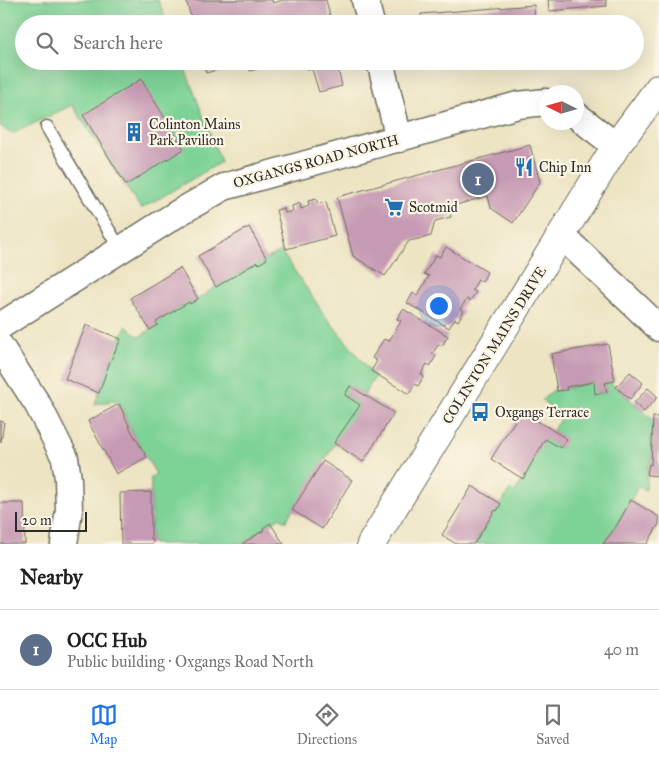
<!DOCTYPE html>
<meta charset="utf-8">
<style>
:root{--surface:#fff;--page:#f2f2f2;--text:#202124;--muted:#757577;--line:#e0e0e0;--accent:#1a73e8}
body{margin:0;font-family:"IM FELL Great Primer",serif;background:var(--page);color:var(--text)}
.compass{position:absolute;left:539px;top:85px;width:45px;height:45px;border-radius:50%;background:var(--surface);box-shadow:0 5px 20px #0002;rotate:275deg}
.scale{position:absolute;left:15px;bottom:12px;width:72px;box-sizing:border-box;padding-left:5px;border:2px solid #2b2b2b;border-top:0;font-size:14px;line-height:18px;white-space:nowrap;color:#2b2b2b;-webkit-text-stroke:4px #fcf5e5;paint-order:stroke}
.you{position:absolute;left:438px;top:305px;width:18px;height:18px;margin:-12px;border:4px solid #fff;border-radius:50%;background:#1a73e8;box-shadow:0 0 0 8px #1a73e833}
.badge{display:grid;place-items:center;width:32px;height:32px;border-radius:50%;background:var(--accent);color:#fff;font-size:16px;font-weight:700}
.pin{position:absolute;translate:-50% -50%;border:2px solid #fff;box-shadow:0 1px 5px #0006}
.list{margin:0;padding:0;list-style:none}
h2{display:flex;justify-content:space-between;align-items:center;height:65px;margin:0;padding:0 20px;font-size:21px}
h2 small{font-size:16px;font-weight:400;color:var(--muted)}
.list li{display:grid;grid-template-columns:32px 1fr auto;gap:15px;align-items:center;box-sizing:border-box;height:80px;padding:0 20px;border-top:1px solid var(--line)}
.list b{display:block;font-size:19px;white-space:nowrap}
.list p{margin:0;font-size:16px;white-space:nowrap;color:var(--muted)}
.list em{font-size:16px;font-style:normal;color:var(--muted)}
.icon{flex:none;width:28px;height:28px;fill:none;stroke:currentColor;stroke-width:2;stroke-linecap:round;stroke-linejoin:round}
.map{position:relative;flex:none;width:659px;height:544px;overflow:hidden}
.search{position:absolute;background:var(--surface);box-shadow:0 5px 20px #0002;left:15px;right:15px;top:15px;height:55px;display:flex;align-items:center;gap:12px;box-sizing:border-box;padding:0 18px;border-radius:28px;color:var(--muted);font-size:19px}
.sheet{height:145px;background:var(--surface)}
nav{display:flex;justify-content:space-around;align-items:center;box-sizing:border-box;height:70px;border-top:1px solid var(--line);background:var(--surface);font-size:14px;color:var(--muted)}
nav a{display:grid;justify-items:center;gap:2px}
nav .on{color:var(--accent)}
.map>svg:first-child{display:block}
</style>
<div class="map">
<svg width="659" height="544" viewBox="0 0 659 544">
<rect width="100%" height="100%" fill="#fcf5e5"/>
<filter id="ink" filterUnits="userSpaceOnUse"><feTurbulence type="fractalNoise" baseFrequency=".02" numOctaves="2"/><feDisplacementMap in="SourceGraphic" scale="10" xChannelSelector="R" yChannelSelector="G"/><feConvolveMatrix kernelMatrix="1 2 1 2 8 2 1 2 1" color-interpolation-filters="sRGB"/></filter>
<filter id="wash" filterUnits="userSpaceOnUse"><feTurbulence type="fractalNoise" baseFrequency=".0096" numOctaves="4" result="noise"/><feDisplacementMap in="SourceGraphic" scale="20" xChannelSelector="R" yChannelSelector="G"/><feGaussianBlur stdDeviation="1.12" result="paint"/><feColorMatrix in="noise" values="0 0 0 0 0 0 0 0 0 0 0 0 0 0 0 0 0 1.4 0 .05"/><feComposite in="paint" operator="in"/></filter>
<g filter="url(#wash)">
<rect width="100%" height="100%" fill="#ece4c2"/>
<!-- green -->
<path fill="#7dd296" stroke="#547e60" d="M0,0H158L168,24H24V61H182L221,162L141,209L72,105L12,134L0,126Z
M281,251L326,317L375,377L364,395L351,386L345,395L360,405L285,522L280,517L242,544H153L151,539V477L156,474L132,432L118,400L95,404L115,348L126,326L139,337L158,325L156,322L189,302L191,304L224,281Z
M594,382L596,394L606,392L605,383L610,382L653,420L651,465H648L646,490L638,487L617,525L603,544H474L510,490L515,492L545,439L561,448L566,439L553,430L561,418L542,400L552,391Z"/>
<g id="blocks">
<!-- building -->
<path fill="#c69ab4" d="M186,0H272L273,3L283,0H326L332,24H278L277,20L263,24H193Z
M548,0H606L607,6L549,11Z
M534,5L535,24H421V14Z
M203,61H246V62L206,73Z
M247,61H270L271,65L250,71Z
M306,61H336L342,86L319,92L312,69L308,70Z
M141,79L184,149L126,185L83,115Z
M530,145L540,182L513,223L491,208L488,196L449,207L451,217L435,221L431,236L409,241L385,276L353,256L337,197Z
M316,199L318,204L326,202L335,236L286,249L276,210L284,208L285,213L293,211L292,206L300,203L301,209L309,206L308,201Z
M249,227L267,259L259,264L257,262L216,287L198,256Z
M446,247L487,272L482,282L478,280L472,290L476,292L470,301L467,299L460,309L464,311L458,321L455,319L449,328L407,303L413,293L417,296L429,276L424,274L436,255L440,257Z
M180,268L198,299L190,304L189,302L156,322L158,325L150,330L130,298Z
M403,309L448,336L442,346L439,344L432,354L436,356L430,366L427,364L421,374L424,376L418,386L415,384L409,394L371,371L377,361L372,358L384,339L389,341L401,321L397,319Z
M86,325L121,339L109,364L99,393L65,379Z
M608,344L615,381L605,383L607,392L595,394L594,382L566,387L567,390L557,391L551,354Z
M630,372L643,383L630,399L616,387Z
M350,386L394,413L363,462L334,443L360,405L345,395Z
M648,388L658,397L644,412L634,403Z
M119,404L132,432L147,457L116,474L88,421Z
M521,411L567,439L561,448L545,439L523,479L491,459Z
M653,417H659V476L647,475L649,464L651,465Z
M0,421L4,422L1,442H0Z
M323,461L352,480L322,529L292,510Z
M472,486L501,504L497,511L495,510L474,544H456L442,535Z
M151,492V539H153V544H121L120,493Z
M631,500L659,517V524L647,544H603L617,525Z
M0,503H24L25,544H0Z
M270,523L284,544H242L264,530L263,528Z"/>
</g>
</g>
<g filter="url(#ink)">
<use href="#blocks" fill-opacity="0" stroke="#6f6c60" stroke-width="1"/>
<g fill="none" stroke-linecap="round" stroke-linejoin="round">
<!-- service casing -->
<g stroke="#6f6c60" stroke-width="15">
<path id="service" d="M47,127L120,249"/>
</g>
<!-- minor casing -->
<g stroke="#6f6c60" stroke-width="29">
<path id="minor" d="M365,0L371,24
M380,61L399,139
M576,115L616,146
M561,235L659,328
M0,326L180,212L224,187L518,105L546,102
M0,346L38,405L65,458L68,479L69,510L64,544"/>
</g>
<!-- tertiary casing -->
<g stroke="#6f6c60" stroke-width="30">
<path id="tertiary" d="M371,544L616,146L659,88"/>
</g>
<!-- service -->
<use href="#service" stroke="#fff" stroke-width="12"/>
<!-- minor -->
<use href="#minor" stroke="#fff" stroke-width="26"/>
<!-- tertiary -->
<use href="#tertiary" stroke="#fff" stroke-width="28"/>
</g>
</g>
<!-- icons -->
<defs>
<g id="building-bare" transform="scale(1.5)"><path d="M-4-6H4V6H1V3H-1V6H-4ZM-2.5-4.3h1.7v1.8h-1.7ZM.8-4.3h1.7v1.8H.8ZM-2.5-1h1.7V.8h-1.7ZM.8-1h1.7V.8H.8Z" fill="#1f6fb2" stroke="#fcf5e5" stroke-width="2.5" paint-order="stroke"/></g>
<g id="restaurant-bare" transform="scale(1.5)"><path d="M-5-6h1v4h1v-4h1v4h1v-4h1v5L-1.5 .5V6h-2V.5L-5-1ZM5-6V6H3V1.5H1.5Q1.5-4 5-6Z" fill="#1f6fb2" stroke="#fcf5e5" stroke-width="2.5" paint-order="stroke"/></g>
<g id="supermarket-bare" transform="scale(1.5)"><path d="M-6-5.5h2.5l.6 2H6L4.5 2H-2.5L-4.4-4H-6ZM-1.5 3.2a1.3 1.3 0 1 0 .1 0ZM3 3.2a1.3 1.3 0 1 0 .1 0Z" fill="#1f6fb2" stroke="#fcf5e5" stroke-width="2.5" paint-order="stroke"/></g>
<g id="bus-bare" transform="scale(1.5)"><path d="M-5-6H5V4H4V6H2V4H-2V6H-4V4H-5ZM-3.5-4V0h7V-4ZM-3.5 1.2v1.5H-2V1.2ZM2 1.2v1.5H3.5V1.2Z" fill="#1f6fb2" stroke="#fcf5e5" stroke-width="2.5" paint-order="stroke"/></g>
</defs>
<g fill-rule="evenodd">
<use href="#building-bare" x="134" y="132"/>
<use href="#restaurant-bare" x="524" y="167"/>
<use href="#supermarket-bare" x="394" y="207"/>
<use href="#bus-bare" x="480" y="412"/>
</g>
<g text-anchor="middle" stroke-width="4.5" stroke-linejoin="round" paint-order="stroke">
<!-- poi labels -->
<g font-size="14" fill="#2b2b2b" stroke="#fcf5e5" text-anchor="start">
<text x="149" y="129">Colinton Mains<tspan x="149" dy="16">Park Pavilion</tspan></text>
<text x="539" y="172">Chip Inn</text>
<text x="409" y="212">Scotmid</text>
<text x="495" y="417">Oxgangs Terrace</text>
</g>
<!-- street labels -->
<g font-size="14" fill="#2b2b2b" stroke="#fcf5e5">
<text transform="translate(316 161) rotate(-15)" y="5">OXGANGS ROAD NORTH</text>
<text transform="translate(494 345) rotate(-58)" y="5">COLINTON MAINS DRIVE</text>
</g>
</g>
</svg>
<svg class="compass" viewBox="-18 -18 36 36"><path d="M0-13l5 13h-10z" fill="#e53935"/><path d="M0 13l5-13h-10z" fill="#757577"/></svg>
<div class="scale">20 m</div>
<div class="you"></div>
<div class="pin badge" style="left:478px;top:179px;background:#5c6f8a">1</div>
<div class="search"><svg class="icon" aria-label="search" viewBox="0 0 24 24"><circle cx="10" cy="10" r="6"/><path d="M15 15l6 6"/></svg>Search here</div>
</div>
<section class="sheet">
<h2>Nearby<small></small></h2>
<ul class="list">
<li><span class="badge" style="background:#5c6f8a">1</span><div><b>OCC Hub</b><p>Public building · Oxgangs Road North</p></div><em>40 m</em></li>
</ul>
</section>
<nav>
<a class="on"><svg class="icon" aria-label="map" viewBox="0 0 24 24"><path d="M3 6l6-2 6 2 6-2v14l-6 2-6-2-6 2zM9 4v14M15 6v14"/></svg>Map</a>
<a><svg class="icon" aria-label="directions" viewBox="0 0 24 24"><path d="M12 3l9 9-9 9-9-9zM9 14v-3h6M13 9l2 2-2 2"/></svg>Directions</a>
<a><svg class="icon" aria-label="saved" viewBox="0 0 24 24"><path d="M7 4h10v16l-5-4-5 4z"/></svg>Saved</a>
</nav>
